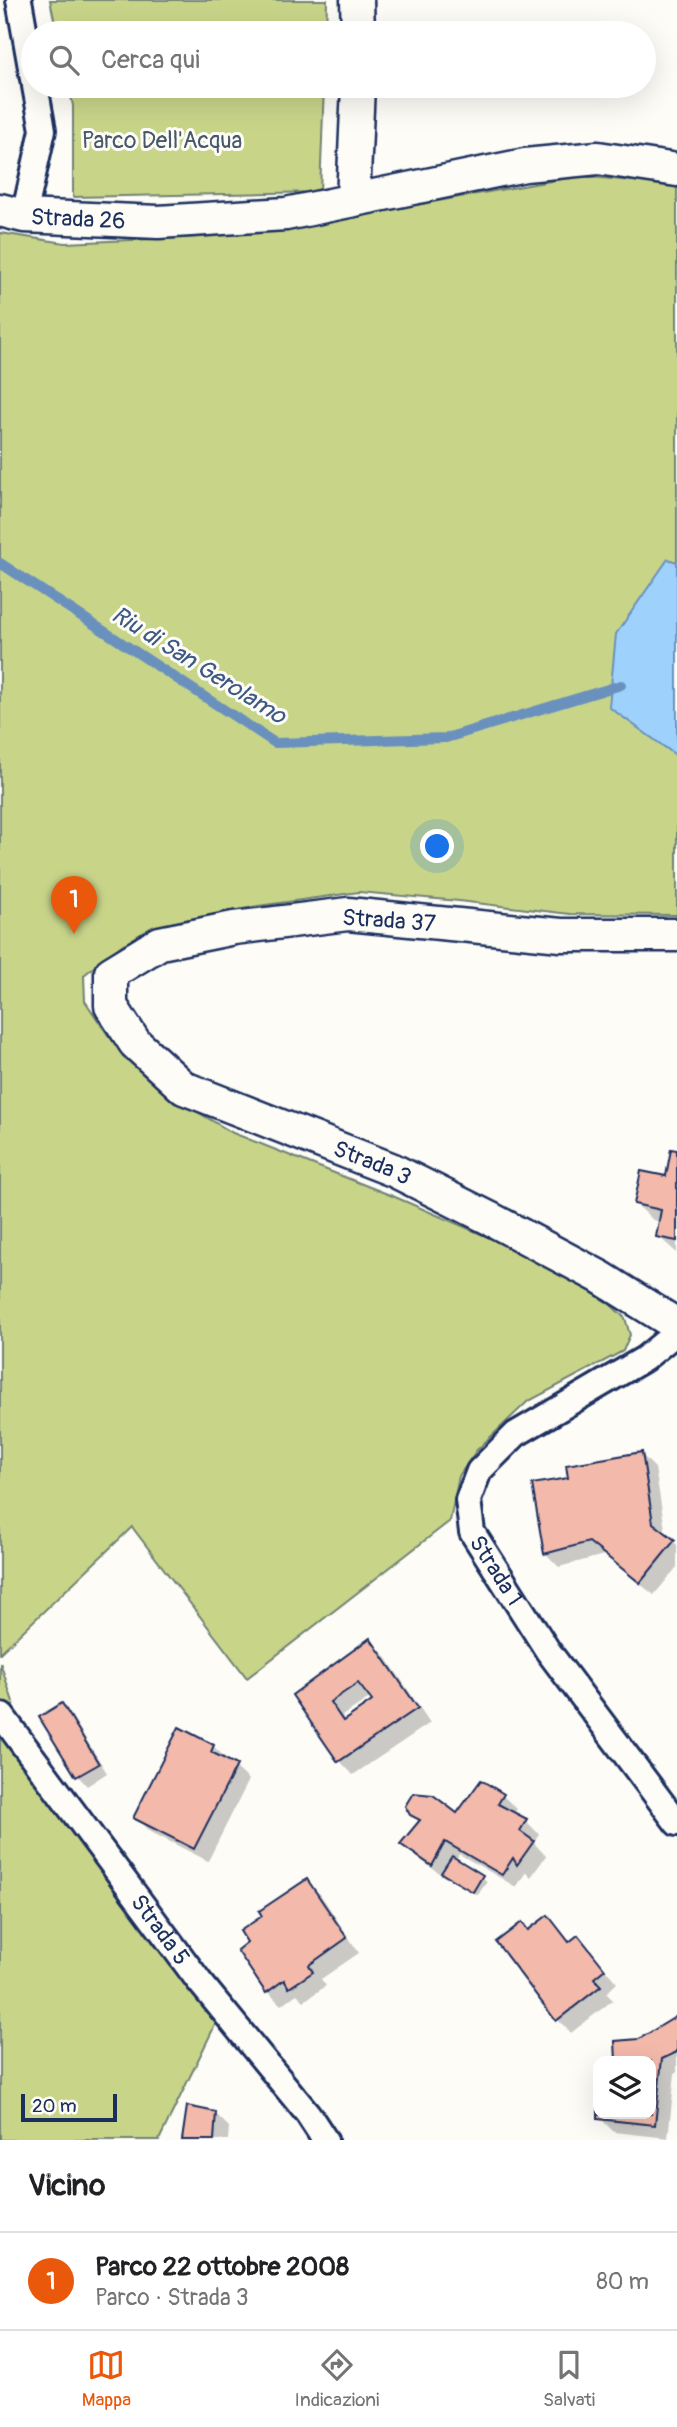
<!DOCTYPE html>
<html lang="it">
<meta charset="utf-8">
<style>
:root{--surface:#fff;--page:#f6f6f6;--text:#202124;--muted:#757577;--line:#e0e0e0;--accent:#ea580c}
body{margin:0;font-family:Pangolin,sans-serif;background:var(--page);color:var(--text)}
.controls{position:absolute;right:21px;bottom:21px;display:grid;overflow:hidden;border-radius:14px;box-shadow:0 7px 28px #0002}
.controls button{width:63px;height:63px;display:grid;place-items:center;padding:0;border:0;border-bottom:2px solid var(--line);background:var(--surface);color:var(--text);font:35px sans-serif}
.scale{position:absolute;left:21px;bottom:18px;width:96px;box-sizing:border-box;padding-left:7px;border:4px solid #1b2f5e;border-top:0;font-size:19px;line-height:24px;white-space:nowrap;color:#1b2f5e;-webkit-text-stroke:5px #fdfcf7;paint-order:stroke}
.you{position:absolute;left:438px;top:847px;width:24px;height:24px;margin:-18px;border:5px solid #fff;border-radius:50%;background:#1a73e8;box-shadow:0 0 0 10px #1a73e833}
.badge{display:grid;place-items:center;width:46px;height:46px;border-radius:50%;background:var(--accent);color:#fff;font-size:23px;font-weight:700}
.pin{position:absolute;translate:-50% -58px;filter:drop-shadow(0 2px 4px #0008)}
.pin::after{content:'';position:absolute;top:37px;width:24px;height:21px;background:inherit;clip-path:polygon(0 0,100% 0,50% 100%)}
.list{margin:0;padding:0;list-style:none}
h2{display:flex;justify-content:space-between;align-items:center;height:91px;margin:0;padding:0 28px;font-size:30px}
h2 small{font-size:23px;font-weight:400;color:var(--muted)}
.list li{display:grid;grid-template-columns:46px 1fr auto;gap:21px;align-items:center;box-sizing:border-box;height:98px;padding:0 28px;border-top:2px solid var(--line)}
.list b{display:block;font-size:26px;white-space:nowrap}
.list p{margin:0;font-size:23px;white-space:nowrap;color:var(--muted)}
.list em{font-size:23px;font-style:normal;color:var(--muted)}
.icon{flex:none;width:38px;height:38px;fill:none;stroke:currentColor;stroke-width:2;stroke-linecap:round;stroke-linejoin:round}
.map{position:relative;flex:none;width:677px;height:2140px;overflow:hidden}
.search{position:absolute;background:var(--surface);box-shadow:0 7px 28px #0002;left:21px;right:21px;top:21px;height:77px;display:flex;align-items:center;gap:18px;box-sizing:border-box;padding:0 24px;border-radius:38px;color:var(--muted);font-size:26px}
.sheet{height:189px;background:var(--surface)}
nav{display:flex;justify-content:space-around;align-items:center;box-sizing:border-box;height:98px;border-top:2px solid var(--line);background:var(--surface);font-size:19px;color:var(--muted)}
nav a{display:grid;justify-items:center;gap:4px}
nav .on{color:var(--accent)}
.map>svg:first-child{display:block}
</style>
<div class="map">
<svg width="677" height="2140" viewBox="0 0 677 2140">
<rect width="100%" height="100%" fill="#fdfcf7"/>
<filter id="ink" filterUnits="userSpaceOnUse"><feTurbulence type="fractalNoise" baseFrequency=".0143" numOctaves="2"/><feDisplacementMap in="SourceGraphic" scale="14" xChannelSelector="R" yChannelSelector="G"/><feConvolveMatrix kernelMatrix="1 2 1 2 8 2 1 2 1" color-interpolation-filters="sRGB"/></filter>
<g filter="url(#ink)">
<!-- park -->
<path fill="#c8d589" stroke="#728274" stroke-width="2" d="M50,0H327L326,33H57Z
M69,86H324L320,192L73,197V106Z
M579,176L677,185V915L570,914L459,901L359,892L258,906L172,923L123,944L84,975L85,1001L108,1035L137,1066L174,1098L233,1133L395,1197L518,1250L602,1297L625,1318L630,1335L623,1351L527,1402L476,1451L459,1476L450,1521L247,1678L132,1527L0,1653V233L65,243L199,237L280,229Z
M0,1662L14,1705L0,1721Z
M0,1724L218,2019L159,2140H0Z"/>
<!-- water -->
<path fill="#9ed2fc" stroke="#6a91bd" stroke-width="2" d="M668,559L677,562V756L609,707L616,634Z"/>
<!-- shadow -->
<path fill="#0003" fill-rule="evenodd" d="M677,1152V1253L658,1236L661,1222L653,1220L636,1204L667,1178Z
M641,1454L655,1468L666,1535L677,1545V1567L654,1595L604,1555L559,1567L545,1553L570,1480Z
M370,1641L384,1654L430,1723L353,1775L340,1761L295,1696ZM371,1697L374,1701L345,1721L342,1716Z
M61,1705L71,1715L107,1773L87,1786L78,1776L41,1717Z
M213,1746L249,1780L208,1861L149,1831L135,1817Z
M481,1782L503,1796L517,1809L514,1814L526,1821L539,1834L534,1843L546,1856L531,1877L526,1872L516,1887L459,1854L456,1860L487,1881L478,1895L447,1876L446,1878L416,1857L403,1843L420,1822L412,1814L457,1815Z
M306,1881L320,1894L359,1953L321,1979L326,1986L304,2001L297,1994L281,2005L268,1992L239,1950L250,1943L265,1916Z
M548,1917L571,1943L578,1937L617,1983L606,1993L613,2000L571,2033L557,2019L529,1932Z
M677,2018V2072L675,2073L668,2138L614,2132L600,2118V2114H651V2061H617L616,2042L640,2040Z
M215,2113L229,2127L228,2140H184Z"/>
<g fill="none" stroke-linecap="round" stroke-linejoin="round">
<!-- stream -->
<path stroke="#6a91bd" stroke-width="10" d="M0,563L275,743L446,738L621,685"/>
</g>
<!-- building -->
<path fill="#f3b9ab" stroke="#1b2f5e" stroke-width="2" fill-rule="evenodd" d="M671,1149L677,1150V1241L656,1237L661,1210L634,1204L641,1171L666,1176Z
M642,1452L653,1523L675,1540L640,1583L589,1542L544,1554L532,1484L568,1478L566,1465Z
M370,1638L418,1708L338,1762L292,1695ZM358,1683L372,1701L343,1721L330,1702Z
M62,1703L99,1764L76,1777L39,1717Z
M179,1727L214,1745L211,1752L237,1765L194,1849L133,1818Z
M481,1780L504,1794L498,1804L527,1819L520,1831L534,1841L517,1865L513,1858L502,1875L445,1842L432,1866L400,1844L420,1820L410,1815L405,1806L413,1793L433,1795L457,1813Z
M452,1856L483,1875L473,1892L441,1873Z
M307,1879L347,1938L309,1965L313,1972L289,1988L284,1980L266,1993L237,1950L247,1942L240,1931L262,1916L259,1911Z
M548,1915L569,1942L578,1935L605,1969L594,1978L601,1986L556,2021L496,1942L522,1922L528,1930Z
M677,2016V2052L662,2059L655,2125L598,2119V2080V2114H651V2061H616L615,2041L639,2039Z
M187,2106L216,2112L214,2140H182Z"/>
<g fill="none" stroke-linecap="round" stroke-linejoin="round">
<!-- minor casing -->
<g stroke="#1b2f5e" stroke-width="30">
<g id="minor">
<path d="M19,0L33,79"/>
<path d="M24,216L43,130L35,86"/>
<path id="s1" d="M677,1332L644,1359L516,1434L479,1471L468,1500L472,1532L548,1651L677,1823"/>
<path id="s2" d="M2,1716L199,1981L308,2114L325,2140"/>
</g>
</g>
<!-- tertiary casing -->
<g stroke="#1b2f5e" stroke-width="37">
<g id="tertiary">
<path d="M357,0L358,33"/>
<path d="M353,200L358,86"/>
<path id="s3" d="M0,210L24,216L158,222L286,214L525,165L598,158L677,170"/>
<path id="s4" d="M677,935H561L348,914L234,928L160,943L111,973V1006L135,1043L184,1088L393,1170L491,1219L600,1277L677,1325"/>
</g>
</g>
<!-- minor -->
<use href="#minor" stroke="#fdfcf7" stroke-width="24"/>
<!-- tertiary -->
<use href="#tertiary" stroke="#fdfcf7" stroke-width="32"/>
</g>
</g>
<g text-anchor="middle" stroke-width="6" stroke-linejoin="round" paint-order="stroke">
<!-- park labels -->
<g font-size="23" fill="#465869" stroke="#fdfcf7">
<text x="162" y="148">Parco Dell'Acqua</text>
</g>
<!-- street labels -->
<g font-size="23" fill="#1b2f5e" stroke="#fdfcf7">
<text dy="8" stroke="none"><textPath href="#s3" startOffset="79">Strada 26</textPath></text>
<text transform="translate(389 920) rotate(4)" y="8">Strada 37</text>
<text dy="8" stroke="none"><textPath href="#s4" startOffset="924">Strada 3</textPath></text>
<text dy="8" stroke="none"><textPath href="#s1" startOffset="352">Strada 1</textPath></text>
<text dy="8" stroke="none"><textPath href="#s2" startOffset="266">Strada 5</textPath></text>
</g>
<!-- water labels -->
<g font-size="24" font-style="italic" fill="#3c5886" stroke="#fdfcf7">
<text transform="translate(199 665) rotate(32)" y="8">Riu di San Gerolamo</text>
</g>
</g>
</svg>
<div class="controls">
<button><svg class="icon" aria-label="layers" viewBox="0 0 24 24"><path d="M12 4l9 5-9 5-9-5zM3 14l9 5 9-5"/></svg></button>
</div>
<div class="scale">20 m</div>
<div class="you"></div>
<div class="pin badge" style="left:74px;top:934px">1</div>
<div class="search"><svg class="icon" aria-label="search" viewBox="0 0 24 24"><circle cx="10" cy="10" r="6"/><path d="M15 15l6 6"/></svg>Cerca qui</div>
</div>
<section class="sheet">
<h2>Vicino<small></small></h2>
<ul class="list">
<li><span class="badge">1</span><div><b>Parco 22 ottobre 2008</b><p>Parco · Strada 3</p></div><em>80 m</em></li>
</ul>
</section>
<nav>
<a class="on"><svg class="icon" aria-label="map" viewBox="0 0 24 24"><path d="M3 6l6-2 6 2 6-2v14l-6 2-6-2-6 2zM9 4v14M15 6v14"/></svg>Mappa</a>
<a><svg class="icon" aria-label="directions" viewBox="0 0 24 24"><path d="M12 3l9 9-9 9-9-9zM9 14v-3h6M13 9l2 2-2 2"/></svg>Indicazioni</a>
<a><svg class="icon" aria-label="saved" viewBox="0 0 24 24"><path d="M7 4h10v16l-5-4-5 4z"/></svg>Salvati</a>
</nav>
